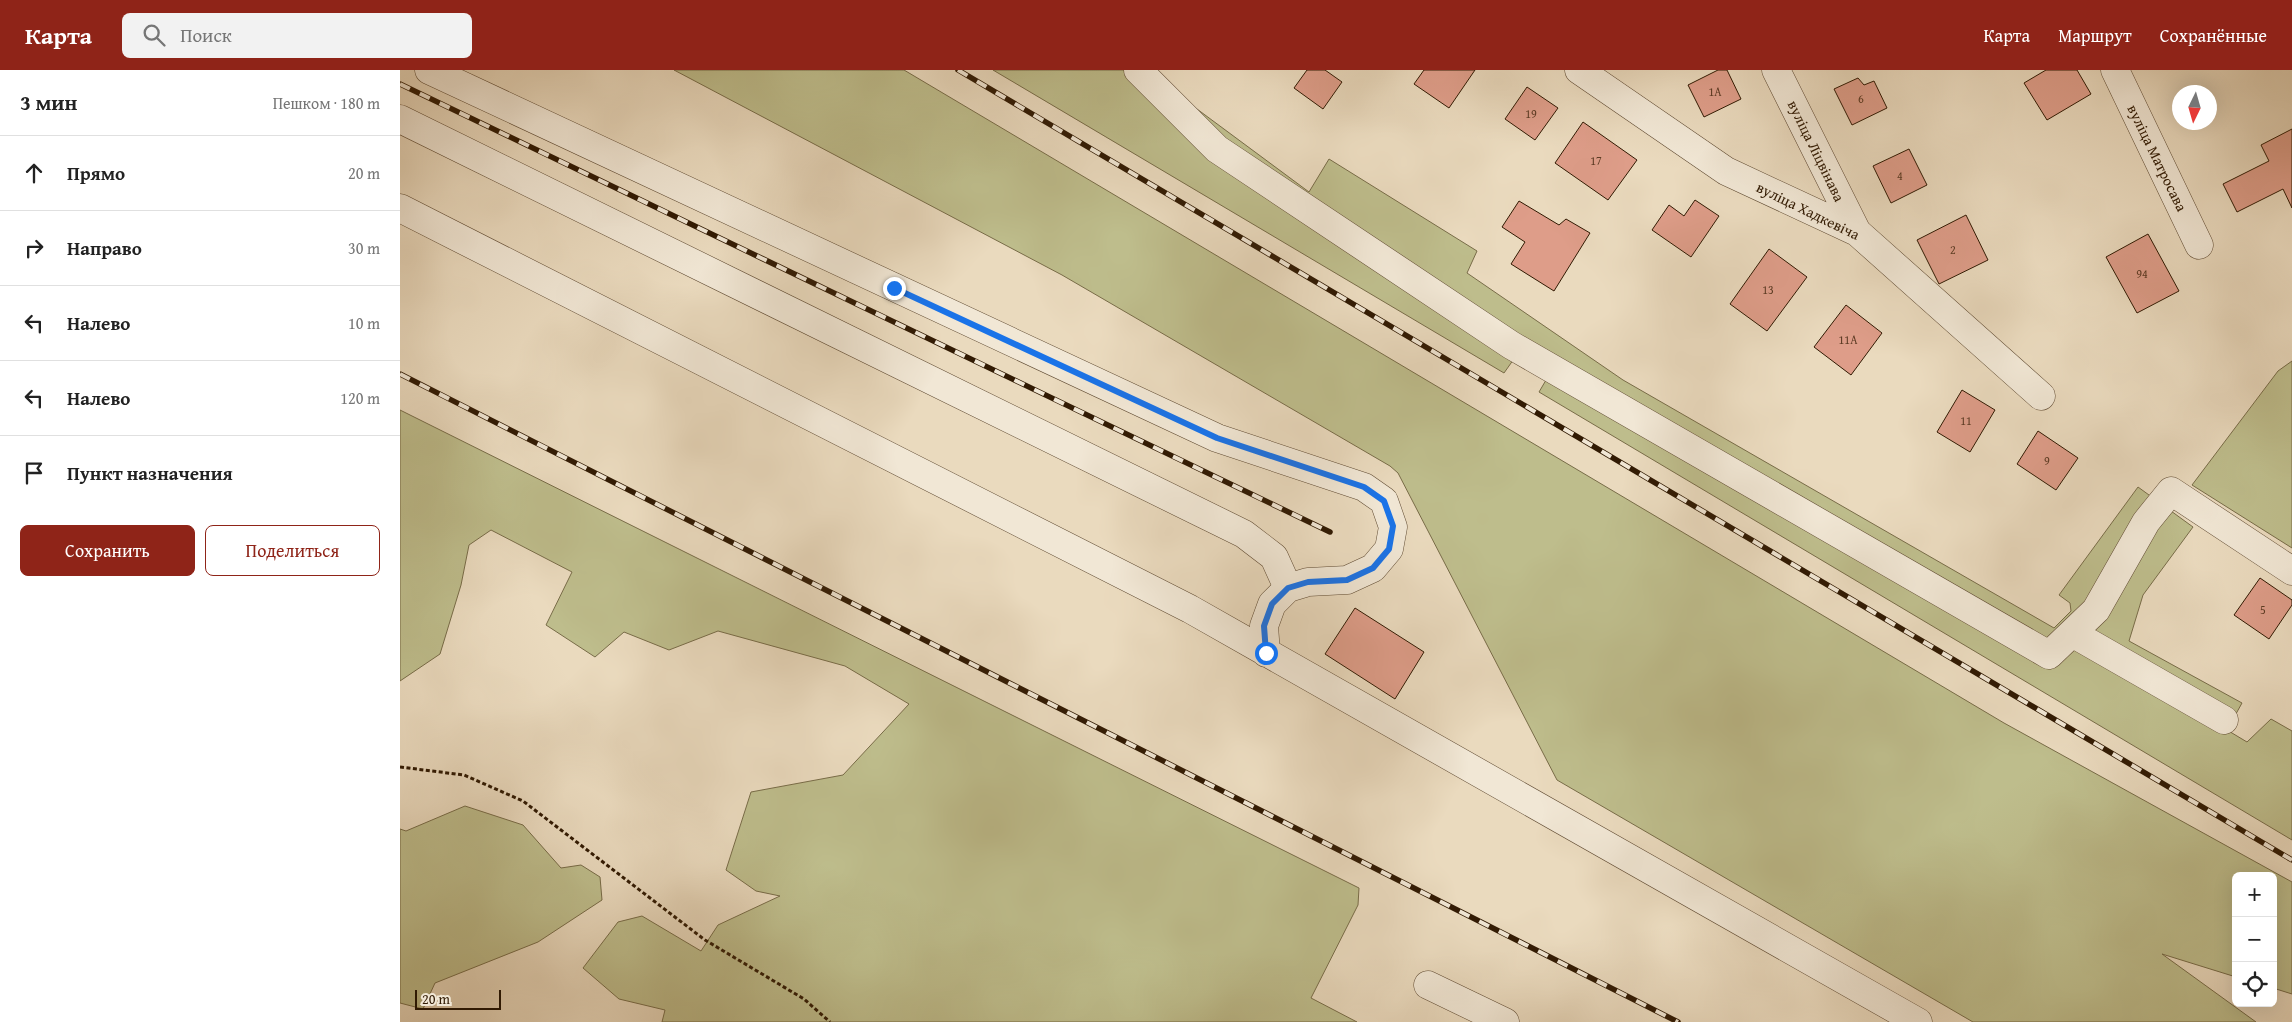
<!DOCTYPE html>
<html lang="ru">
<meta charset="utf-8">
<style>
:root{--surface:#fff;--page:#f2f2f2;--text:#222;--muted:#767676;--line:#e0e0e0;--accent:#8f2418}
body{margin:0;font-family:"Gentium Book Plus",serif;background:var(--page);color:var(--text)}
.controls{position:absolute;right:15px;bottom:15px;display:grid;overflow:hidden;border-radius:8px;box-shadow:0 5px 20px #0002}
.controls button{width:45px;height:45px;display:grid;place-items:center;padding:0;border:0;border-bottom:1px solid var(--line);background:var(--surface);color:var(--text);font:25px sans-serif}
.compass{position:absolute;left:1772px;top:15px;width:45px;height:45px;border-radius:50%;background:var(--surface);box-shadow:0 5px 20px #0002;rotate:185deg}
.scale{position:absolute;left:15px;bottom:12px;width:86px;box-sizing:border-box;padding-left:5px;border:2px solid #311a03;border-top:0;font-size:14px;line-height:18px;white-space:nowrap;color:#311a03;-webkit-text-stroke:4px #f1e7d5;paint-order:stroke}
.stop{position:absolute;width:15px;height:15px;margin:-11px;border:4px solid #1a73e8;border-radius:50%;background:#fff}
.stop.end{background:#1a73e8;border-color:#fff;box-shadow:0 1px 5px #0008}
.list{margin:0;padding:0;list-style:none}
h2{display:flex;justify-content:space-between;align-items:center;height:65px;margin:0;padding:0 20px;font-size:21px}
h2 small{font-size:16px;font-weight:400;color:var(--muted)}
.list li{display:grid;grid-template-columns:32px 1fr auto;gap:15px;align-items:center;box-sizing:border-box;height:75px;padding:0 20px;border-top:1px solid var(--line)}
.list b{display:block;font-size:19px;white-space:nowrap}
.list em{font-size:16px;font-style:normal;color:var(--muted)}
.actions{display:flex;gap:10px;padding:15px 20px}
.actions a{flex:1;padding:11px 0;border:1px solid var(--accent);border-radius:8px;text-align:center;font-size:18px;color:var(--accent)}
.actions .main{background:var(--accent);color:#fff}
.icon{flex:none;width:28px;height:28px;fill:none;stroke:currentColor;stroke-width:2;stroke-linecap:round;stroke-linejoin:round}
.map{position:relative;flex:none;width:1892px;height:952px;overflow:hidden}
header{display:flex;align-items:center;gap:30px;box-sizing:border-box;height:70px;padding:0 25px;background:var(--accent);color:#fff}
header strong{font-size:24px}
nav{display:flex;gap:28px;margin-inline-start:auto;font-size:18px}
.search{width:350px;height:45px;background:var(--page);display:flex;align-items:center;gap:12px;box-sizing:border-box;padding:0 18px;border-radius:8px;color:var(--muted);font-size:19px}
main{display:flex}
aside{flex:1;background:var(--surface)}
.map>svg:first-child{display:block}
</style>
<header>
<strong>Карта</strong>
<div class="search"><svg class="icon" aria-label="search" viewBox="0 0 24 24"><circle cx="10" cy="10" r="6"/><path d="M15 15l6 6"/></svg>Поиск</div>
<nav><a>Карта</a><a>Маршрут</a><a>Сохранённые</a></nav>
</header>
<main>
<aside>
<h2>3 мин<small>Пешком · 180 m</small></h2>
<ul class="list">
<li><svg class="icon" aria-label="ahead" viewBox="0 0 24 24"><path d="M12 20V5M6 11l6-6 6 6"/></svg><div><b>Прямо</b></div><em>20 m</em></li>
<li><svg class="icon" aria-label="right" viewBox="0 0 24 24"><path d="M7 20v-9h11M14 6l5 5-5 5"/></svg><div><b>Направо</b></div><em>30 m</em></li>
<li><svg class="icon" aria-label="left" viewBox="0 0 24 24"><path d="M17 20v-9H6M10 6l-5 5 5 5"/></svg><div><b>Налево</b></div><em>10 m</em></li>
<li><svg class="icon" aria-label="left" viewBox="0 0 24 24"><path d="M17 20v-9H6M10 6l-5 5 5 5"/></svg><div><b>Налево</b></div><em>120 m</em></li>
<li><svg class="icon" aria-label="arrive" viewBox="0 0 24 24"><path d="M6 21V4h12l-3 4 3 4H6"/></svg><div><b>Пункт назначения</b></div></li>
</ul>
<div class="actions"><a class="main">Сохранить</a><a>Поделиться</a></div>
</aside>
<div class="map">
<svg width="1892" height="952" viewBox="0 0 1892 952">
<rect width="100%" height="100%" fill="#eadabe"/>
<filter id="stains"><feTurbulence type="fractalNoise" baseFrequency=".004" numOctaves="4"/><feColorMatrix values="0 0 0 0 .2 0 0 0 0 .09 0 0 0 0 .02 0 0 0 .5 -.17"/></filter>
<radialGradient id="worn" r=".72"><stop offset=".6" stop-color="#630" stop-opacity="0"/><stop offset="1" stop-color="#630" stop-opacity=".3"/></radialGradient>
<!-- green -->
<path fill="#bebd8c" stroke="#786c48" d="M274,0H504L1604,653L1892,812V924L1873,918V806H1836V907L1762,884L1856,952H1573L1157,710L998,403L990,396L662,205Z
M593,0H724L749,24L774,22L909,122L929,89L1077,181L1067,203L1223,310L1654,558L1671,541L1670,533L1659,525L1738,417L1793,457L1743,525L1729,571L1842,633L1827,660L1847,672L1871,649L1892,661V770L1139,322L1149,305L1116,286L1104,303Z
M1892,291V478L1792,415L1878,301Z
M0,340L959,818L958,835L911,928L957,952H262L265,940L219,929L183,898L218,852L242,846L301,881L318,855L380,826L356,821L326,800L351,722L443,705L509,634L445,596L318,561L269,580L224,562L195,587L146,555L172,502L91,460L69,475L61,515L40,584L0,611Z
M65,736L123,755L161,798L181,795L200,807L202,830L138,872L35,913L23,939L0,933V759L6,761Z"/>
<!-- building -->
<path fill="#de9d89" stroke="#311a03" d="M907,0H925L942,12L923,39L894,18Z
M1024,0H1075L1049,38L1014,14Z
M1318,0H1327L1341,29L1304,47L1288,15Z
M1646,0H1677L1691,24L1647,50L1624,13Z
M1458,8L1464,15L1474,11L1487,38L1452,55L1434,19Z
M1127,17L1158,38L1135,70L1105,49Z
M1183,52L1237,90L1208,130L1155,93Z
M1892,59V138L1883,119L1837,142L1823,114L1869,91L1861,75Z
M1509,79L1527,115L1491,133L1473,96Z
M1295,130L1319,146L1291,187L1252,160L1269,135L1284,146Z
M1119,131L1159,155L1166,149L1190,163L1154,221L1111,194L1125,172L1102,157Z
M1566,145L1588,190L1539,214L1517,170Z
M1748,164L1779,221L1737,243L1706,187Z
M1369,179L1407,207L1367,261L1330,234Z
M1446,235L1482,263L1451,305L1414,277Z
M1562,320L1595,340L1570,382L1537,362Z
M1638,361L1678,388L1656,420L1617,394Z
M1860,508L1892,530V535L1869,569L1834,545Z
M955,538L1024,582L995,629L925,584Z"/>
<g fill="none" stroke-linecap="round" stroke-linejoin="round">
<!-- minor casing -->
<g stroke="#5f4a32" stroke-width="29">
<path id="minor" d="M29,0L817,368L964,417L984,431L993,457L989,479L973,498L947,510L908,512L888,518L872,534L864,556L866,583
M738,0L817,79L1111,275L1649,585L1696,540L1746,452L1771,421L1892,501
M1179,0L1326,101L1457,162L1641,326
M1376,0L1457,162
M1715,0L1799,175
M0,49L844,464L874,487L888,518
M0,138L790,539L1518,952
M1672,563L1824,650
M1028,915L1105,952"/>
</g>
<!-- path -->
<path stroke="#311a03" stroke-width="3" stroke-dasharray="4 2.5" stroke-linecap="butt" d="M0,697L64,705L123,731L305,870L404,929L430,952"/>
<!-- minor -->
<use href="#minor" stroke="#f1e7d5" stroke-width="28"/>
<!-- rail casing -->
<g stroke="#311a03" stroke-width="5.5">
<path id="rail" d="M558,0L1892,790
M0,14L930,462
M0,304L1278,952"/>
</g>
<!-- rail -->
<use href="#rail" stroke="#f1e7d5" stroke-width="4" stroke-dasharray="11" stroke-linecap="butt"/>
</g>
<g fill="none" stroke-linecap="round" stroke-linejoin="round">
<!-- route -->
<path stroke="#1a73e8" stroke-width="6" d="M494,218L817,368L964,417L984,431L993,456L989,479L973,498L947,510L908,512L888,518L872,534L864,556L866,583"/>
</g>
<g text-anchor="middle" stroke-width="4" stroke-linejoin="round" paint-order="stroke">
<!-- number labels -->
<g font-size="12" fill="#5c3b24">
<text x="1315" y="26">1А</text>
<text x="1461" y="33">6</text>
<text x="1131" y="48">19</text>
<text x="1196" y="95">17</text>
<text x="1500" y="110">4</text>
<text x="1553" y="184">2</text>
<text x="1742" y="208">94</text>
<text x="1368" y="224">13</text>
<text x="1448" y="274">11А</text>
<text x="1566" y="355">11</text>
<text x="1647" y="395">9</text>
<text x="1863" y="544">5</text>
</g>
<!-- street labels -->
<g font-size="15" fill="#311a03" stroke="#f1e7d5">
<text transform="translate(1416 81) rotate(64)" y="5">вуліца Ліцвінава</text>
<text transform="translate(1757 88) rotate(64)" y="5">вуліца Матросава</text>
<text transform="translate(1408 141) rotate(26)" y="5">вуліца Хадкевіча</text>
</g>
</g>
<rect width="100%" height="100%" filter="url(#stains)"/>
<rect width="100%" height="100%" fill="url(#worn)"/>
</svg>
<div class="controls">
<button>+</button>
<button>−</button>
<button><svg class="icon" aria-label="locate" viewBox="0 0 24 24"><circle cx="12" cy="12" r="6"/><path d="M12 2v4M12 18v4M2 12h4M18 12h4"/></svg></button>
</div>
<svg class="compass" viewBox="-18 -18 36 36"><path d="M0-13l5 13h-10z" fill="#e53935"/><path d="M0 13l5-13h-10z" fill="#767676"/></svg>
<div class="scale">20 m</div>
<div class="stop" style="left:866px;top:583px"></div>
<div class="stop end" style="left:494px;top:218px"></div>
</div>
</main>
